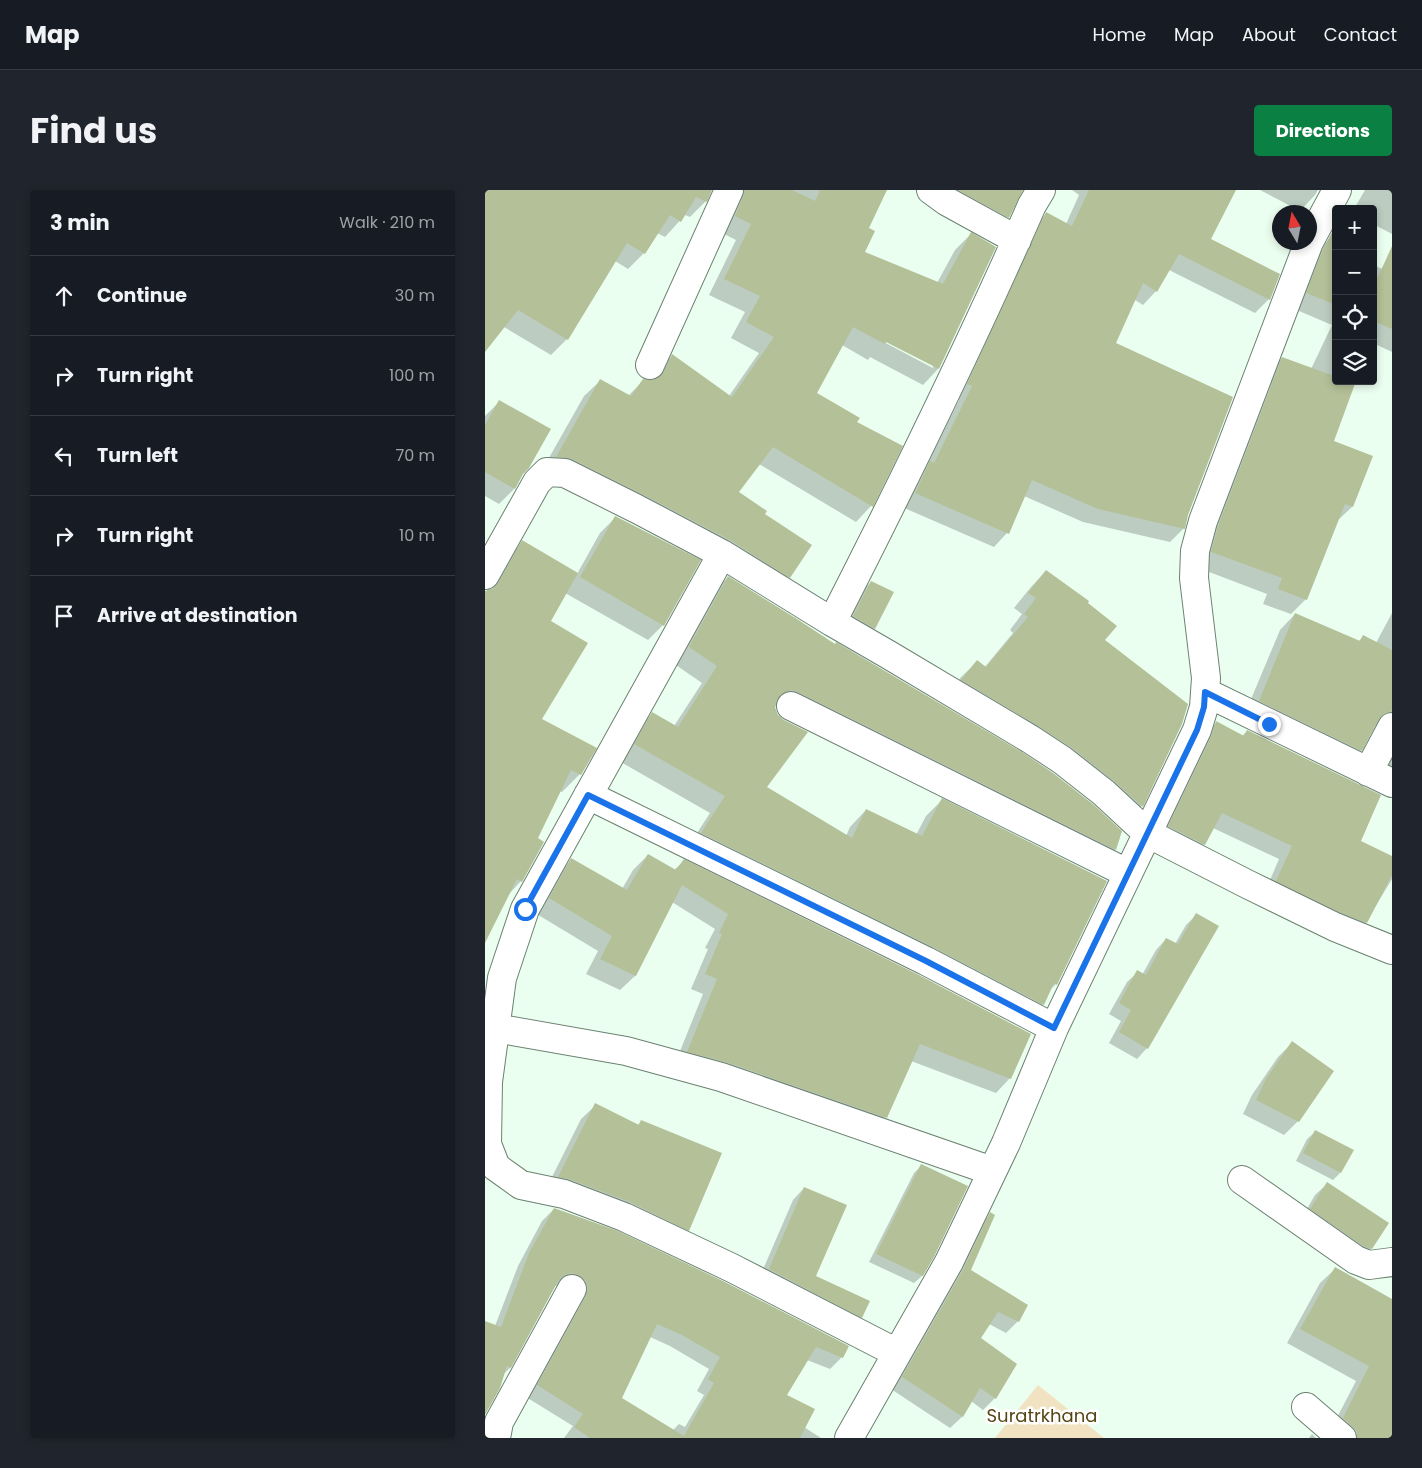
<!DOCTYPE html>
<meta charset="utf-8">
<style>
:root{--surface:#171b24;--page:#20242c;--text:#f1f3f6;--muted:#9ea1a6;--line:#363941;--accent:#0b8043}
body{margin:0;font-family:Poppins,sans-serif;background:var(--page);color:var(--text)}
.controls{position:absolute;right:15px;top:15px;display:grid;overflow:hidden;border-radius:5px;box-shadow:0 2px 8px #0003}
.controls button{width:45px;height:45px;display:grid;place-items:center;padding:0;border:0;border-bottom:1px solid var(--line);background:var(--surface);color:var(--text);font:25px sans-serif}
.compass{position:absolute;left:787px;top:15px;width:45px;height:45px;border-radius:50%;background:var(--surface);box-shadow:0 2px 8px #0003;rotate:350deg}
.stop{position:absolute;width:15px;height:15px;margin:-11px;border:4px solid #1a73e8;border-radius:50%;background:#fff}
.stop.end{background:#1a73e8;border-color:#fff;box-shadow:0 1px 5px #0008}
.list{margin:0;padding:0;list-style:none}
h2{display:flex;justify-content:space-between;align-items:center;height:65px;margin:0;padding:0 20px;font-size:21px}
h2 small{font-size:16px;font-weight:400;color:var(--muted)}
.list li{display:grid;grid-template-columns:32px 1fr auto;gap:15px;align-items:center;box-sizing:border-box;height:80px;padding:0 20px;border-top:1px solid var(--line)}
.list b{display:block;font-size:19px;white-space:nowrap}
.list em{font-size:16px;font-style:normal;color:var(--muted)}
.icon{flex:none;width:28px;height:28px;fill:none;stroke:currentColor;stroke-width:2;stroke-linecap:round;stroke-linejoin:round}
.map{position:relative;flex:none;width:907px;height:1248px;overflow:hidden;border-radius:5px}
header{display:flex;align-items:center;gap:30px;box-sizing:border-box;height:70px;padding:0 25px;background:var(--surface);border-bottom:1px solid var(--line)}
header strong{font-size:24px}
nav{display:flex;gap:28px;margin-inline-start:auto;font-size:18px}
.intro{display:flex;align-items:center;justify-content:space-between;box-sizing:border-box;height:120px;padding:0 30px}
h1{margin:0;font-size:35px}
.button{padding:12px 22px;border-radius:5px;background:var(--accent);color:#fff;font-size:18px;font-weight:700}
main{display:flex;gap:30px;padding:0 30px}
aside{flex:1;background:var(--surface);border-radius:5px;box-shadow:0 2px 8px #0003}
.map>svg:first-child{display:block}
</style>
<header>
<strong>Map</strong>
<nav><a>Home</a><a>Map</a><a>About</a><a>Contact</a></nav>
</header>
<div class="intro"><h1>Find us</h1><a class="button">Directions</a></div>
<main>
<aside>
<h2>3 min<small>Walk · 210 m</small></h2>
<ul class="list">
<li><svg class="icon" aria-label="ahead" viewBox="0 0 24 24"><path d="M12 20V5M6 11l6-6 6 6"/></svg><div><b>Continue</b></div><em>30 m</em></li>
<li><svg class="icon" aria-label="right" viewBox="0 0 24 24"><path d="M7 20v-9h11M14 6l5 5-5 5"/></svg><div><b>Turn right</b></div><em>100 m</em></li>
<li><svg class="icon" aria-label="left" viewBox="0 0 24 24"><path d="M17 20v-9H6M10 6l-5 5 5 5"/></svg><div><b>Turn left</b></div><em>70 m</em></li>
<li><svg class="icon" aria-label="right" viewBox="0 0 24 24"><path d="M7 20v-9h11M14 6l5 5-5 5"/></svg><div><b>Turn right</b></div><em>10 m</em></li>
<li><svg class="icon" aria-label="arrive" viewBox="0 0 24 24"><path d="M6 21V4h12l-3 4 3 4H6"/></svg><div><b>Arrive at destination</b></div></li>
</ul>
</aside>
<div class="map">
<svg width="907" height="1248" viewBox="0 0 907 1248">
<rect width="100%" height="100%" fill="#ebfff0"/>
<!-- green -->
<path fill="#f1e3c1" d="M553,1195L619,1248H510Z"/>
<!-- shadow -->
<path fill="#0003" fill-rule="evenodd" d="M0,0H225L221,11L205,27L200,25L180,47L172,43L159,63L143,79L130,71L82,149L66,165L19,137L0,158Z
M226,0H401L383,38L378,62L452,93L470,60L486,44L453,179L438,195L385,167L383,170L357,155L331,203L371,232L416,257L386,316L371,332L274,274L253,302L279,324L304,387L288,403L56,282L99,206L115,191L143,206L159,190L167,192L172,181L187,166L244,206L274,163L246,148L260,122L224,105L251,50L235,42L234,1ZM396,148L448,175V178L395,150Z
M442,0H537L523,27L509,41Z
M587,0H749L724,50L784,109L770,123L684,80L671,101L658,115L650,110L629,153L702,325L699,338L685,352L598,332L539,306L522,343L509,357L417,317L432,286L440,277L474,210L469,208L547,38L561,24L581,34L594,5Z
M775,0H833L830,5L815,21Z
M880,0H907V44L888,34V19H869Z
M844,49L851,52V191L848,252L886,267L867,317L851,332L821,409L806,424L778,414L782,404L711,377L782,184L797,168L826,179L847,135L807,118L829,65Z
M888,75L907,83V162L888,153Z
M15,211L37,283L29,299L14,314L0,306V226Z
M131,327L178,435L163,450L80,403L64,431L55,530L95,584L77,602L74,601L51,648L58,652L36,691L23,705L0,734V401H2L20,370L38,352L92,384L115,343Z
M561,381L618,450L696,534L656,617L641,632L462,506L476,487L492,472L499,478L528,443L525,440L537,424L529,418L546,397Z
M243,387L630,659L614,675L296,518L289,516L280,598L361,646L365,637L381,620L431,645L441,626L457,610L571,794L563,802L558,814L542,831L201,660L225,623L134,571L151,540L167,524L189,536L217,493L188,473L227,404Z
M386,392L389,438L373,454L353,442L370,408Z
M907,423V551L899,539L890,536L876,560L860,576L759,526L795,440L810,424L874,451L878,446L891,453Z
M731,533L757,546L762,541L874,651L907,667V689L881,732L868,745L779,704L794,669L728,638L719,654L706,667L671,649L718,546Z
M907,556V607L904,599L890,590Z
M163,665L189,680L199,671L525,888L511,903L426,871L400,927L386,942L189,876L218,804L206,799L223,759L220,758L230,739L187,712L150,786L135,800L101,784L113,761L50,723L72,684L87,669L137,699L148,680Z
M711,725L662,858L652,869L624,853L636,831L624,824L642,792L653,782L657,785L671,760L681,749L690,754L701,735Z
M807,853L813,931L799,945L758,924L767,905L793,867Z
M111,915L152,936L156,931L203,1040L189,1054L60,1001L96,929Z
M830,942L855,983L848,990L811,971L822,949Z
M437,975L449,1064L437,1086L429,1093L384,1072L429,983Z
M842,994L886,1058L874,1070L815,1031L830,1005Z
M319,998L329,1086L376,1127L365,1138L273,1091L308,1010Z
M69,1019L357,1167L345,1179L322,1170L300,1206L319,1237L336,1248H79L88,1236L41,1207L83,1097L74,1095L70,1096L25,1178L13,1189L0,1192V1133L10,1136L33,1076L57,1031ZM165,1147L185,1156L224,1179L212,1201L219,1205L200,1237L194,1234L188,1240L135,1209Z
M506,1024L484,1081L533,1131L521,1143L504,1134L495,1149L530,1174L510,1208L498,1220L486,1211L477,1227L465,1238L406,1199L494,1035Z
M850,1079L907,1111V1248H850L844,1243L871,1191L802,1153L835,1093Z
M827,1244L831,1248H824Z"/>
<!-- building -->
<path fill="#b4c098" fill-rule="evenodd" d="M0,0H227L222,12L211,7L196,32L185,25L160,64L142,53L83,150L33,120L0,162Z
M259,0H307L330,11L335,0H402L384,38L390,41L380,62L458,94L486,42L511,57L454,179L401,152L400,154L368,137L332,203L375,228L372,232L418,256L388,317L288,257L254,302L282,321L280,324L327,355L305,388L245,350L159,305L87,269L71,267L115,189L146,206L158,189L167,190L174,187L179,181L187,164L247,207L289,147L261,132L275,106L239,89L266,34L250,26L258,6Z
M473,0H538L524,28Z
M604,0H751L726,49L795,84L785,110L694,64L672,102L658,93L631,153L748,207L703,325L700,339L613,319L547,290L524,344L430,303L445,271L449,273L487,196L482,194L561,22L587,36Z
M851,35V115L821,103L837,61Z
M907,56V139L888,131V98Z
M797,167L849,186L851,183V191H871L849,251L888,266L868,317L860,314L822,410L793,399L797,388L726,362L733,336Z
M14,210L66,239L44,278L38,284L30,299L0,282V235Z
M130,326L216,370L179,436L95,387Z
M37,350L93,383L66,431L103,453L57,529L112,558L96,585L86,580L53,648L59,652L37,692L32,689L0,753V401L8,399L13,393Z
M561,380L604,411L603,413L632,436L620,450L703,514L697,534L658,617L629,591L586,557L553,536L476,490L492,470L501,477L543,427L539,424L551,408L543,403Z
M243,386L312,429L350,454L351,452L537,562L568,583L609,615L637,641L631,660L313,502L306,500L298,503L292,510L290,517L293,525L299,530L323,542L282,597L367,648L381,619L437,646L457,608L622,691L572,795L569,793L559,815L448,757L216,643L240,606L149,554L167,522L193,537L232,476L204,457Z
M386,391L409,402L390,439L368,426Z
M810,423L875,451L878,445L907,460V521L899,524L894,529L877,561L774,511Z
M731,531L759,546L762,540L896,605L876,651L907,666V685L882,733L856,723L791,691L807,656L737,623L720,655L683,636L726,547Z
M163,664L191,680L199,669L434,785L546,844L526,889L435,854L402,928L241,872L202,862L232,789L220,784L237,744L234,743L243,724L197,695L151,786L115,769L127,746L64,708L86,668L142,700Z
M711,723L734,736L663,859L634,842L646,820L634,813L652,780L661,785L681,748L693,754Z
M807,851L849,881L814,932L771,910L781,889Z
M110,913L154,935L156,930L237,963L204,1041L145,1012L84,989L73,987Z
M830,940L869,960L856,983L818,963Z
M436,974L483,996L450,1065L438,1086L391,1064Z
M842,992L904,1033L887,1059L878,1056L825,1019Z
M319,997L362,1015L331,1086L385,1111L377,1128L284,1079Z
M69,1018L133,1041L240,1092L364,1156L358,1168L331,1157L302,1205L330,1219L315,1248H105L89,1237L98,1224L52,1195L101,1106L103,1098L101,1091L95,1086L87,1083L79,1085L73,1091L26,1178L22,1176L15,1198L0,1225V1131L16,1137L44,1063ZM172,1134L197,1145L235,1167L223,1189L229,1193L199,1246L137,1208Z
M505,1022L510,1025L486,1080L543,1115L534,1132L513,1122L496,1148L532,1174L511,1209L495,1198L478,1227L417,1187L478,1080Z
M850,1077L907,1109V1248H872V1242L868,1237L858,1228L884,1176L815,1139Z"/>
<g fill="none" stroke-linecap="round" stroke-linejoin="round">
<!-- street casing -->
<g stroke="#6b8171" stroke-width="30">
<path id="street" d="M446,0L461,11L532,50
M824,52L852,0
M165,175L244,0
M237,364L40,719L17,788L3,892L2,954L11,977L36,995L79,1004L139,1027L247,1078L412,1163
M0,385L52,292L62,282L80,283L152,319L237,364L347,432L404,465L545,549L577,570L619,603L662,643L762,694L850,737L907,760
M347,432C417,295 485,156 547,15L556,0
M720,502L907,593
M306,516L642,683
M883,582L907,537
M103,605L441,771L569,838
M10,838L141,861L236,887L507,981
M757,990L871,1070L884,1075L907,1072
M821,1217L857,1248
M11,1248L14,1232L87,1099
M364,1248L464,1072L521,953L569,838L712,540L719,517L721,488L709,388L710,361L718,331L824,52"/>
</g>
<!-- street -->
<use href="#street" stroke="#fff" stroke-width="28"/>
</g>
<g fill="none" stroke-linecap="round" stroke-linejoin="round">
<!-- route -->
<path stroke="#1a73e8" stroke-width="6" d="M40,719L103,605L441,771L569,838L712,540L719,517L720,502L784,534"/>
</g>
<g text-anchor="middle" stroke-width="5" stroke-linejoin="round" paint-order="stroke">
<!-- park labels -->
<g font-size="18" fill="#564515" stroke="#fff">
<text x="557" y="1232">Suratrkhana</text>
</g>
</g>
</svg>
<div class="controls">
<button>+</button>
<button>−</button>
<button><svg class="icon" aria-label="locate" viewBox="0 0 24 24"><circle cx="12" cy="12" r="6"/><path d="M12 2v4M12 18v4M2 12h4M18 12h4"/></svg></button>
<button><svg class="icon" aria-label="layers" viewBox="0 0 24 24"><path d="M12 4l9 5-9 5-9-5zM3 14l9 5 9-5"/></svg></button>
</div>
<svg class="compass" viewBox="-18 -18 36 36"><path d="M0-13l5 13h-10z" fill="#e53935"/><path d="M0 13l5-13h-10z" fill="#9ea1a6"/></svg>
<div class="stop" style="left:40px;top:719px"></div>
<div class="stop end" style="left:784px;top:534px"></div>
</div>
</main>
